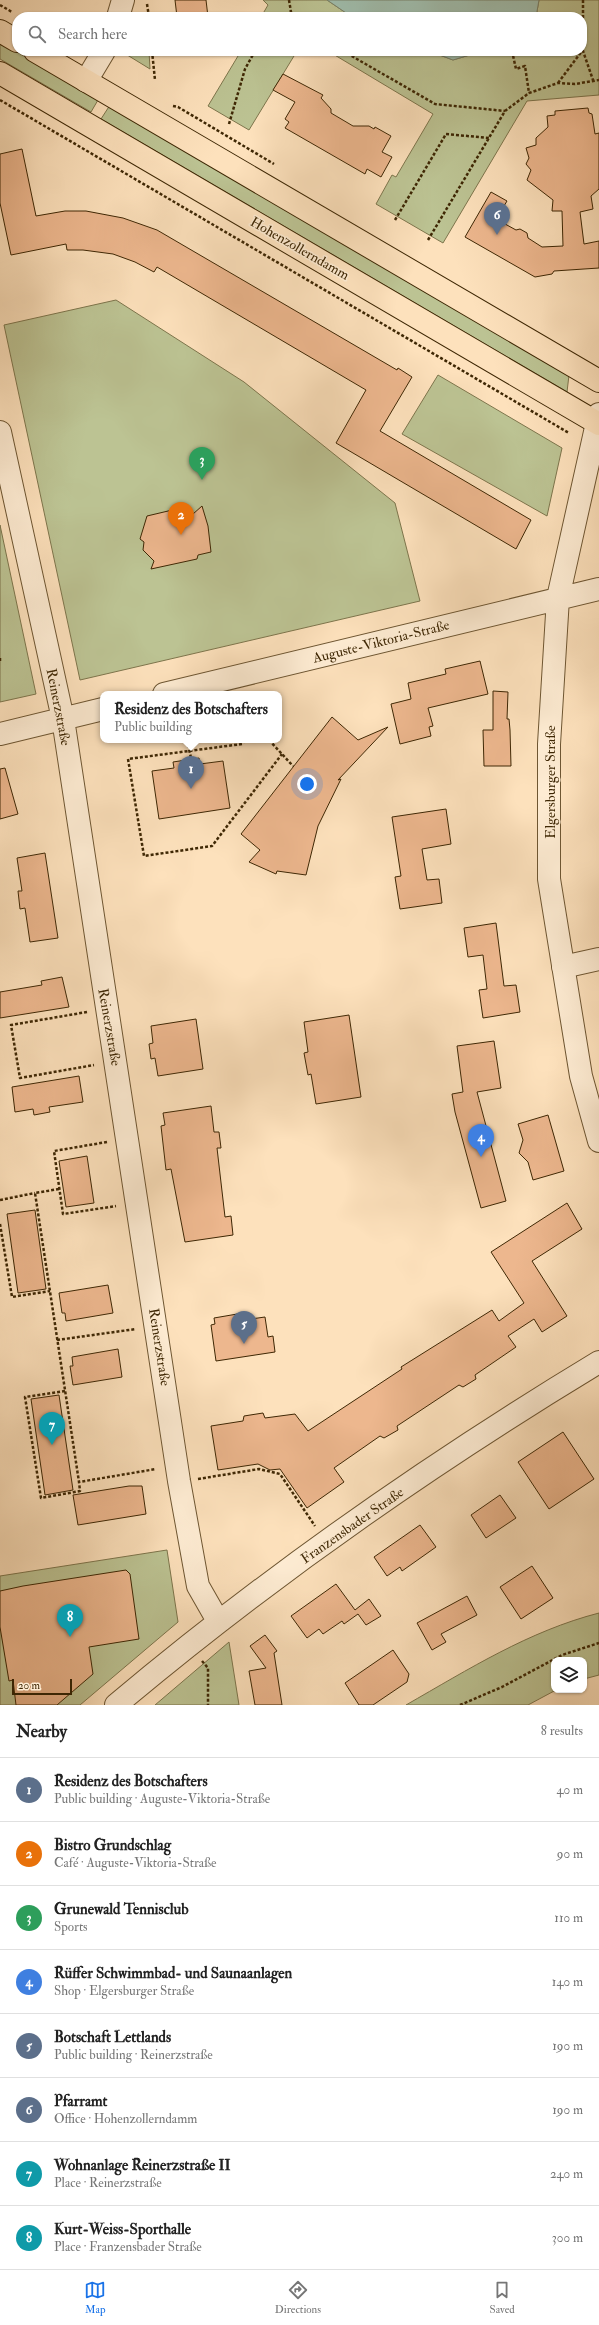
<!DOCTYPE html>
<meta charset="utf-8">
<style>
:root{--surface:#fff;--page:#f2f2f2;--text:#222;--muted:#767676;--line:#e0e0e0;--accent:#1a73e8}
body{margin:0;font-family:"IM FELL Double Pica",serif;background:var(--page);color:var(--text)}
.controls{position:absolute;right:12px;bottom:12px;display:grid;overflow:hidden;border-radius:8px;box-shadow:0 1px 3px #0004}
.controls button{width:36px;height:36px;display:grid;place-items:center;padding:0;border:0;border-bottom:1px solid var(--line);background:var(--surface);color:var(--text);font:20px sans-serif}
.scale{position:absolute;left:12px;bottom:10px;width:60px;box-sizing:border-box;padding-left:4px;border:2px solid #3e2704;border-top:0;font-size:11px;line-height:14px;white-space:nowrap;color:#3e2704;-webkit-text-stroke:3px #feecd3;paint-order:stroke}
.you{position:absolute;left:307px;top:784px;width:14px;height:14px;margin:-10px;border:3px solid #fff;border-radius:50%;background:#1a73e8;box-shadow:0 0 0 6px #1a73e833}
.badge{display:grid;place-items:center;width:26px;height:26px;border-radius:50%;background:var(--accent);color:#fff;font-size:13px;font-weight:700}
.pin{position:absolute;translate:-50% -33px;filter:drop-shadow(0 1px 2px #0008)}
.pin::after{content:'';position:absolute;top:21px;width:14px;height:12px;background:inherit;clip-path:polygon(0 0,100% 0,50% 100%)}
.popup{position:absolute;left:100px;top:691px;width:182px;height:52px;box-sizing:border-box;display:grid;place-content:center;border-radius:8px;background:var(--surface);filter:drop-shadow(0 1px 3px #0005);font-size:13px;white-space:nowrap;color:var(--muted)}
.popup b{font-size:15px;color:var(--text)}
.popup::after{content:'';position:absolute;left:50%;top:100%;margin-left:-8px;border:8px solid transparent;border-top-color:var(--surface)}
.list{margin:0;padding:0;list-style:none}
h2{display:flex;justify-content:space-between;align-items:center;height:52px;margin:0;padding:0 16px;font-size:17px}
h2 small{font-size:13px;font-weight:400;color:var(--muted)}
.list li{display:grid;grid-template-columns:26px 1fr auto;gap:12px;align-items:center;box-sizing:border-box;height:64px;padding:0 16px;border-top:1px solid var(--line)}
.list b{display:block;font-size:15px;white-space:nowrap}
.list p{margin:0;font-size:13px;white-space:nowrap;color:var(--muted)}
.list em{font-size:13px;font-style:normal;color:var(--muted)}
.icon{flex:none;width:22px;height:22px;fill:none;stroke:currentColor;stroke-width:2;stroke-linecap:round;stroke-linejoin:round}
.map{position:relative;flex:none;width:599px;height:1705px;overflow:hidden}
.search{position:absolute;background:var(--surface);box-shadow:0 1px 3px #0004;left:12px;right:12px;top:12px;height:44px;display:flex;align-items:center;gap:10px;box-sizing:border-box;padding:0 14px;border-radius:16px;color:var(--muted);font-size:15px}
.sheet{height:564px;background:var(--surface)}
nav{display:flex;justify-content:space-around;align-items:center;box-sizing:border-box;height:56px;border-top:1px solid var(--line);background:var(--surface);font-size:11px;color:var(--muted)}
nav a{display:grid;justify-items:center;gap:2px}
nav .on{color:var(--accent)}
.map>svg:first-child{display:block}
</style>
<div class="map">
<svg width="599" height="1705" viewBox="0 0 599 1705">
<rect width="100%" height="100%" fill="#fde1bc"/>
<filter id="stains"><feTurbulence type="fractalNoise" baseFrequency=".005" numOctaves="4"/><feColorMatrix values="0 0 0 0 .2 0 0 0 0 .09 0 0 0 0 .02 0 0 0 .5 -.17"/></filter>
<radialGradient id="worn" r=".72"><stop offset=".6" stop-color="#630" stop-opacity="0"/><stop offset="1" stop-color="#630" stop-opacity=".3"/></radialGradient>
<!-- green -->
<path fill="#bcc393" stroke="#7d754c" d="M263,0H327L352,17H261L268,5Z
M539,0H599V95L527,101L443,243L376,204L392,175L396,177L433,114L328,51H429L453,60L483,51H582V17H536Z
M0,42L98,100L91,112L0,59Z
M125,51H149L150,69L124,53Z
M241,51H297L249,130L208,106Z
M110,105L569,375L567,392L101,119Z
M116,300L244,382L395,503L420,601L80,680L4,325Z
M438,375L562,448L547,516L402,434Z
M0,525L36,694L0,702Z
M167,1550L178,1622L80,1705H0V1576Z
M599,1613V1675L584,1679V1660H554V1690H556L528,1705H406C469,1669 529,1631 599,1613Z
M229,1642L239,1705H155Z"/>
<!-- water -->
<path fill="#a0beae" stroke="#79826a" d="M327,0H539L536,17H352Z
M429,51H483L453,60Z"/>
<!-- building -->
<path fill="#edb78e" stroke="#3e2704" d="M175,0H206L208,17H177Z
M283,74L323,95L321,98L331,109V113L353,126H369L374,129L375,127L391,136L382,152L392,157L381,177L367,169L365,174L285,128L289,122L285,119L295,102L273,90Z
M588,108L589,113L592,114L595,134L599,133V189L591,196L593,209L580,212L584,244L599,241V268L554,271L552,274L535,277L465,237L491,192L507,201L496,219L516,230L520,229L527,233L528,238L542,247L563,246L562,211H552L553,200L527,180L531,170L526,164L529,158L526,148L536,145V138L548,127L547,116L555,115V111Z
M22,149L36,216L65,211H86L123,218L157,230L397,370L398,368L412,377L380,431L531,520L516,549L336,443L366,390L157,267L154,272L135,262L113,254L83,250H67L66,244L11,255L0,203V154Z
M202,506L208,526L211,552L198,555L197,559L151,569L154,561L143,550L144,542L140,539L147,516L185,507L193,514Z
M480,661L488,694L428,708L433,726L429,727L431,736L400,744L391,704L411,699L408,683L446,674L445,669Z
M493,691L508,692L507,719H509L510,730L511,766H484L483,730H493Z
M332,717L358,740L388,727L338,780L341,779L318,826L306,875L277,871L276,874L249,862L260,850L241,834Z
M199,758L200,764L223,761L230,808L159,819L152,771L174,768L173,762Z
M5,768L18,814L0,819V769Z
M446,809L451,844L422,849L427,880L439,879L442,903L400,909L395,877L401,876L392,817Z
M45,853L58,938L30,942L25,908L20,909L18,891H22L17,858Z
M496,923L504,986L516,985L520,1012L483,1018L479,990L487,989L483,955L468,957L464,928Z
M62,977L69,1007L0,1018V992L42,985L41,981Z
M349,1015L361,1097L316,1104L311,1074L308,1075L304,1053L308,1052L304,1022Z
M196,1019L203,1069L158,1076L155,1058L151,1059L149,1044L153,1043L151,1026Z
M494,1041L501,1088L477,1092L506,1201L481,1208L455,1112L452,1094L463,1092L457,1046Z
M79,1076L83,1102L49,1107L50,1112L34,1115L33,1109L15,1112L12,1087Z
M211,1106L214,1132H219L221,1148H217L225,1217L231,1216L233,1235L185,1242L171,1169L166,1170L161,1126L165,1125L163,1113Z
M548,1115L564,1171L533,1180L528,1162L519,1153L523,1140L518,1124Z
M87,1156L94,1203L66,1207L59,1161Z
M567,1203L582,1229L532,1261L567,1316L542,1332L534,1319L508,1336L516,1347L475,1375L476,1379L463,1387L459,1385L397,1426L398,1430L384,1438L380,1436L334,1468L344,1482L307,1508L280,1469L270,1470L258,1464L218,1470L211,1426L243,1421L244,1416L263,1413L265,1418L295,1414L308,1431L402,1369L401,1367L492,1310L499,1321L524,1303L491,1252Z
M35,1210L46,1289L18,1293L7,1214Z
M108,1285L113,1313L66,1321L65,1313H62L59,1293Z
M243,1313L244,1320L265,1317L268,1337L273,1336L275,1352L216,1361L211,1325L215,1324L214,1318Z
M118,1349L122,1377L73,1385L70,1366H73L72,1357Z
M59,1395L73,1490L45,1495L31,1399Z
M563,1432L594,1479L549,1509L518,1462Z
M129,1486H142L146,1514L78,1525L73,1495Z
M500,1495L516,1518L486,1538L471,1515Z
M420,1525L436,1547L402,1571L400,1567L387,1576L374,1557Z
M532,1566L553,1598L521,1619L500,1587Z
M126,1570L130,1574L139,1639L89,1647L93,1674L57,1705H16L13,1680L9,1681L0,1627V1591L23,1586Z
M336,1584L355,1610L369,1599L381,1616L366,1625L358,1614L344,1624L342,1621L323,1634L319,1629L307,1638L291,1616Z
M467,1596L477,1615L441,1634L446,1642L432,1650L417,1623Z
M265,1635L277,1651L274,1653L282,1705H255L249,1671L266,1668L250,1646Z
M393,1650L409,1674L407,1682L373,1705H359L345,1683Z"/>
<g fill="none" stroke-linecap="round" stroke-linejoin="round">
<!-- minor casing -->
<g stroke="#6e5632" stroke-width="24">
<path id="minor" d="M118,17L123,0
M86,81L104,51
M599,414L558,598L549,744V879L581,1076L599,1141
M0,432L63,719L179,1481L198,1586L218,1621
M164,694L599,589
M0,734L103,709
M563,967L599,959
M116,1705C267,1578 430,1464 599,1362"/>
</g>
<!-- major casing -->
<g stroke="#3e2704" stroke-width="24">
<path id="major" d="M0,31L17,41
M35,51L599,381
M0,73L599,424"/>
</g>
<!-- path -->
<path stroke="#3e2704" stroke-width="2.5" stroke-dasharray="3 2" stroke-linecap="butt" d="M289,0L291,12L296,17
M583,0V51L593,80
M147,4L149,17
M0,5L12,12
M286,17L291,12
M152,51L155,80
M343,51L435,104L505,111
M512,51L516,69L525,66L529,93
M558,83L582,51
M0,100L569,433
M173,106L178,107L274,164
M229,124L245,69L255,51
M395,220L446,134L489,138
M428,240L505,111L529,93L558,83L575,84L599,80
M0,658V663
M187,740L191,758
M245,740L242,744L128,759L144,856L212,846L282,754
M269,740L293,766
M87,1012L11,1025L20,1078L94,1065
M107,1142L54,1151L63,1214L116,1206
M59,1189L35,1193L79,1482L156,1469
M0,1200L35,1193
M0,1224L12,1297L50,1291
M57,1340L136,1329
M65,1391L25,1397L41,1498L80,1491L79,1482
M198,1479L259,1469L280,1474L315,1526
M202,1661L208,1668V1705
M460,1705L502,1687L562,1655L599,1643"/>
<!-- minor -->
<use href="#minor" stroke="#feecd3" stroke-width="22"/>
<!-- major -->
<use href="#major" stroke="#fde1bc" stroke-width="22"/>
</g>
<g text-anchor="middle" stroke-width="3" stroke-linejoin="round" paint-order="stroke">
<!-- street labels -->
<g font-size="14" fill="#3e2704" stroke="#feecd3">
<text transform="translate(300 248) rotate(30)" y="5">Hohenzollerndamm</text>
<text transform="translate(381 641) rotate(-14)" y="5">Auguste-Viktoria-Straße</text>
<text transform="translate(59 707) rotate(79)" y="5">Reinerzstraße</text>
<text transform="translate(550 782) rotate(-90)" y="5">Elgersburger Straße</text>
<text transform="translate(110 1027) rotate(80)" y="5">Reinerzstraße</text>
<text transform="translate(160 1347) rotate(81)" y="5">Reinerzstraße</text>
<text transform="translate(352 1525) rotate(-35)" y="5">Franzensbader Straße</text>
</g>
</g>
<rect width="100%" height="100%" filter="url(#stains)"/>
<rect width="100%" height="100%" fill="url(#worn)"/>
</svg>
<div class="controls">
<button><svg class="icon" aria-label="layers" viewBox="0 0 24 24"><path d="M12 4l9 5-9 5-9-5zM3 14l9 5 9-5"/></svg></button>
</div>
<div class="scale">20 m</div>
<div class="you"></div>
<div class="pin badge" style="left:191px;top:789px;background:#5c6f8a">1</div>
<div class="popup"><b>Residenz des Botschafters</b>Public building</div>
<div class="pin badge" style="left:181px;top:535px;background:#e8710a">2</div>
<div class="pin badge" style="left:202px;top:480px;background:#2e9e5b">3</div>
<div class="pin badge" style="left:481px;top:1157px;background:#3f7fe0">4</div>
<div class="pin badge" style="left:244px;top:1344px;background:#5c6f8a">5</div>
<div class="pin badge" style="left:497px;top:235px;background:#5c6f8a">6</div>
<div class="pin badge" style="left:52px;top:1445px;background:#0f9aa8">7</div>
<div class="pin badge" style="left:70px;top:1637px;background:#0f9aa8">8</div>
<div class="search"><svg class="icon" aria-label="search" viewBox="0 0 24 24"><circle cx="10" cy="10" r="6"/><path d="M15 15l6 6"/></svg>Search here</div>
</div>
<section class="sheet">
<h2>Nearby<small>8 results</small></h2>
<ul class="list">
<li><span class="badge" style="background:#5c6f8a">1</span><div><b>Residenz des Botschafters</b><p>Public building · Auguste-Viktoria-Straße</p></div><em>40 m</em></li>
<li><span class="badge" style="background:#e8710a">2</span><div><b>Bistro Grundschlag</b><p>Café · Auguste-Viktoria-Straße</p></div><em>90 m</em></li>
<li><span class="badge" style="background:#2e9e5b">3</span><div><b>Grunewald Tennisclub</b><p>Sports</p></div><em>110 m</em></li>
<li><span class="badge" style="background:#3f7fe0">4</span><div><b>Rüffer Schwimmbad- und Saunaanlagen</b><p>Shop · Elgersburger Straße</p></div><em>140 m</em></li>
<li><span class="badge" style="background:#5c6f8a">5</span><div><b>Botschaft Lettlands</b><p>Public building · Reinerzstraße</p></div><em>190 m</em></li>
<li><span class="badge" style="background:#5c6f8a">6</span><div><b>Pfarramt</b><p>Office · Hohenzollerndamm</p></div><em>190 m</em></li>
<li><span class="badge" style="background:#0f9aa8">7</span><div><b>Wohnanlage Reinerzstraße II</b><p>Place · Reinerzstraße</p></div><em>240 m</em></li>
<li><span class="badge" style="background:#0f9aa8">8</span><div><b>Kurt-Weiss-Sporthalle</b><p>Place · Franzensbader Straße</p></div><em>300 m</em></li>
</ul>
</section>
<nav>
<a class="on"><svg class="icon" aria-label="map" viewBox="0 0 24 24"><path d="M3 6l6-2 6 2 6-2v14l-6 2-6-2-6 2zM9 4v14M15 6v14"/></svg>Map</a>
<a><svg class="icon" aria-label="directions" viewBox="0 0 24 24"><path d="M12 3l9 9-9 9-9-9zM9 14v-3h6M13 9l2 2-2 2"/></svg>Directions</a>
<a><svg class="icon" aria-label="saved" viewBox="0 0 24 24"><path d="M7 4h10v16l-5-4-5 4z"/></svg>Saved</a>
</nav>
